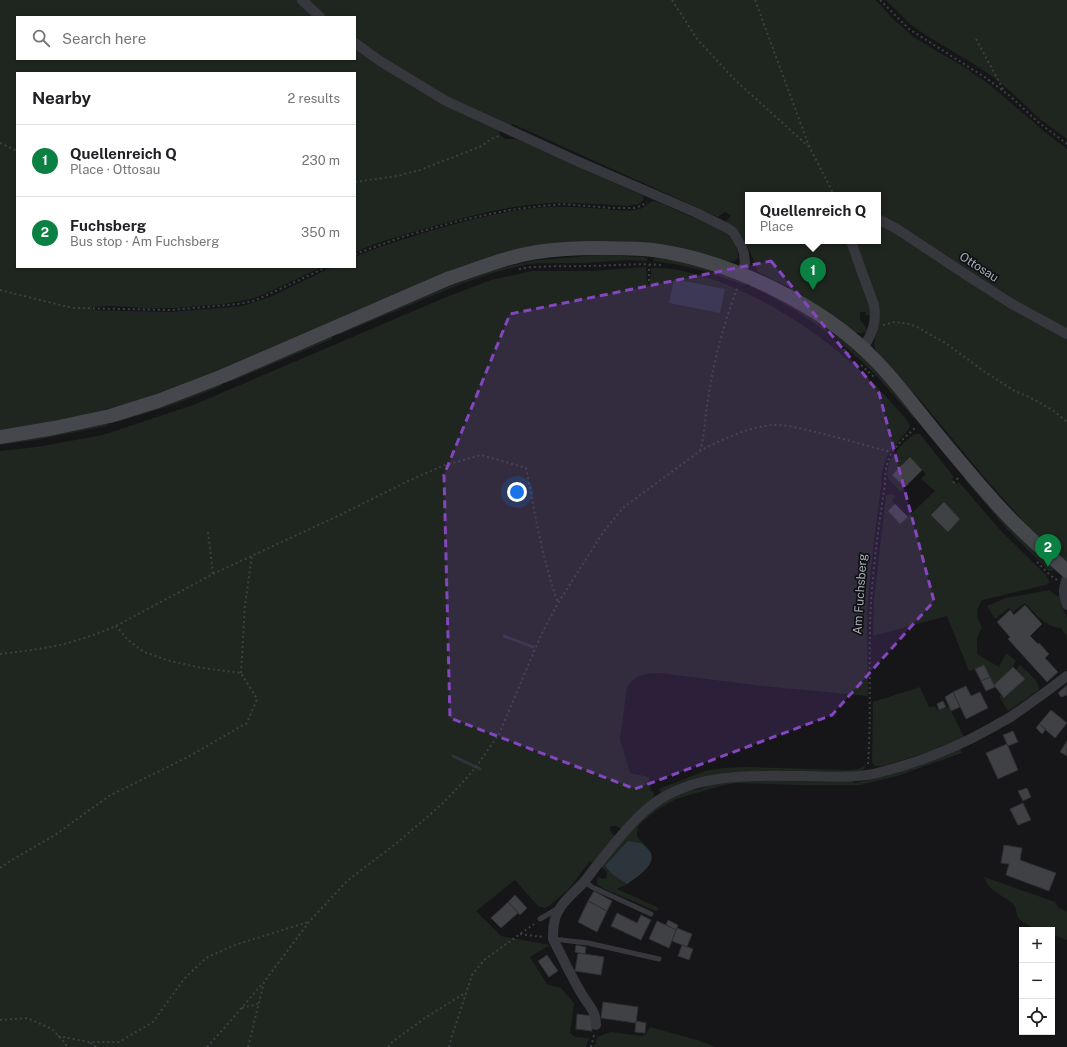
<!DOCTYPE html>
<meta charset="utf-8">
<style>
:root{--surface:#fff;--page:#f6f6f6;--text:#202124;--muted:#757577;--line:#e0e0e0;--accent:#0b8043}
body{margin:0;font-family:"Public Sans",sans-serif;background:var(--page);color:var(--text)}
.controls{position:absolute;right:12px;bottom:12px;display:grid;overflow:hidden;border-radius:0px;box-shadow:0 1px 3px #0004}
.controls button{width:36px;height:36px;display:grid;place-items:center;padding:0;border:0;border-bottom:1px solid var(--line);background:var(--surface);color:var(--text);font:20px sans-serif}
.you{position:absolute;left:517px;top:492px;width:14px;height:14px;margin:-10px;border:3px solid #fff;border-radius:50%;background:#1a73e8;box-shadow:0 0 0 6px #1a73e833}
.badge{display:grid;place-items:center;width:26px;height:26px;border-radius:50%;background:var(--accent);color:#fff;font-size:13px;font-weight:700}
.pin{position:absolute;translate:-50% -33px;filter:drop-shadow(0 1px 2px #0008)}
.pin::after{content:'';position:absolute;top:21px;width:14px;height:12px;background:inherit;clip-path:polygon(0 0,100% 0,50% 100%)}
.popup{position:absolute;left:745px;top:192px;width:136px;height:52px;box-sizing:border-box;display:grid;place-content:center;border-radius:0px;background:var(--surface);filter:drop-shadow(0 1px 3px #0005);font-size:13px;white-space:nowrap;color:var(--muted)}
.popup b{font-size:15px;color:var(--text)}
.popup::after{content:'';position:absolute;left:50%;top:100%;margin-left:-8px;border:8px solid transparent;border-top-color:var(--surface)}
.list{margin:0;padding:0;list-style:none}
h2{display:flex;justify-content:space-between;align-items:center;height:52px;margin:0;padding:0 16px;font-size:17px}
h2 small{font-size:13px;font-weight:400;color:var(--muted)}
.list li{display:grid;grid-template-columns:26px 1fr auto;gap:12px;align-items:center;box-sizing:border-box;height:72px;padding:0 16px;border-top:1px solid var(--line)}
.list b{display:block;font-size:15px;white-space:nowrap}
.list p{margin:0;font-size:13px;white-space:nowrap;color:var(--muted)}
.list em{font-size:13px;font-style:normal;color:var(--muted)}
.icon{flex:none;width:22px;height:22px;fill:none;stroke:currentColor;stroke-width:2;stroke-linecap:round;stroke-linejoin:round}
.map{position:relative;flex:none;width:1067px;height:1047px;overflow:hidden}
.search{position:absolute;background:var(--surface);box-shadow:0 1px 3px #0004;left:16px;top:16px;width:340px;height:44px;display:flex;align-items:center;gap:10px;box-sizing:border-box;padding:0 14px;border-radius:0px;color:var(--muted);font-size:15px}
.panel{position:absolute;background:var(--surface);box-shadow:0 1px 3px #0004;left:16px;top:72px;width:340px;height:196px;border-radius:0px}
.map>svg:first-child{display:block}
</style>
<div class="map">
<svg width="1067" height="1047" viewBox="0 0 1067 1047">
<rect width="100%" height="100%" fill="#161618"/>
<!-- green -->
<path fill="#1e261f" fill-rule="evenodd" d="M0,0H876L893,19L915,38L967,69L989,84L1046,133L1067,149V563L1030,529L984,477L921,401L877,353L874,345L878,324L873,314L866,316V312H860C860,315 860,319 861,321C863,325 867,325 866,331L863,333H855L852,331L822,308L788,287L758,272C750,251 745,235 726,221L731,215L725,212L718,217L513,124L499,131L500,135L505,139H516L644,196L643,201L638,204L628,206C603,205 578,202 552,203C510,205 468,216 427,228C403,235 378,242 355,252V73H17V267H322L267,293L254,298L247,300L222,304L177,308H143L112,306L92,307V310L170,312L243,306L270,297L332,267H355V257C379,246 405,239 430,231C469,220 509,209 549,207C568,206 588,208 607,209C617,210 630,212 640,209C645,207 648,203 653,201C661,202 669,207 676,210C692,217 710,223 724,232C734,239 749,265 726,261L646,243L628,241H604L532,247L265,352L179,387L136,401L85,415L0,432ZM17,17H355V59H17ZM748,195H878V241H748Z
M886,0H1067V139L1041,120L1009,90L986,72L969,61L927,36L910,24Z
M599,255L644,257L648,259L646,261L629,260L584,263H540L528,264L496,272L458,285L338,335V333L428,294L495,269L539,260Z
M655,258C684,261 721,270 747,284V285H744L701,270L674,264L654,261L653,260Z
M646,267L647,281L649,285L651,274V268C660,268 669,268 678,270C684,271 690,273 696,274C752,290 811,326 854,365C873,381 890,401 907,420L910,426L908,430L888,454L885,462L882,472L881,486L874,540L868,599L867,624L868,696L762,686L659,673C644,674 636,674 627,687L620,739L630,773L649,777L651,791H653L654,799L622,829L616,826H611C608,831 612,833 616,836L593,863L590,861L568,890L549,906L544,908L538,906L515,880L476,911L501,936L550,945L530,957L547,984L561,988L574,1003L570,1033L575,1037L589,1038L586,1047H0V451L37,447L103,435L193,405L444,298L491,280L532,271H593Z
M751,285L799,309L846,343L879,373L916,418H914L912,416C895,397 879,377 860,360C828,330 791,305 751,287L750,286Z
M333,336L332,339L235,380L230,381V380Z
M220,384L222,386L219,387L173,405L117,422L114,421Z
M107,424H108L107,426L36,440L0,445V442Z
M914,434H920L954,477L952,479L957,484L959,482L1000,530L1046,575L1049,580V583L1046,585L982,600C975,611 976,616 982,627L977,638V654L999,667L1006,653L1016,661L1013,667L994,685L975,669L969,671L947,616L873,636L874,600L886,495L891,494L896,496L892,501L895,504L888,511L900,524L935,491L921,479L926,474L910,458L892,475L905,487L901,492L888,479C884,460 901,445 914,434Z
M965,477L1049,564L1053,569V571H1049L1007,529L965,480L964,478Z
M1049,590L1059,597L1063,609L1067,617V637L1061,628C1045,627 1036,614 1025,603L1013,612L1009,608L995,619L987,606L1006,598Z
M1020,665C1026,672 1040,680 1039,690L1008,711L999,696L1001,695L1005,698L1025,679L1016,670Z
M920,687L929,707L935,706L938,711L949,707L964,737C943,747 921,755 899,761C891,764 883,767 875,766L873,764L872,760L873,702Z
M960,749L962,753L897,776L860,785H799L737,783L724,785L676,799L657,810L641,823L638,827L637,834L638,838L644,844L628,841L613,875L627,884L617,889L659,908L656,911L602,888L597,884V880L598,877L603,879L606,878L607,872L601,867L619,842L660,804L685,792L699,789L723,780H852L854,783L868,780V778Z
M866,763L864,769L861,772H729C714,774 698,777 683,782C675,785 668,790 661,794L659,789L705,771L723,768L746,767L849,770C856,769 862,770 866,763Z
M984,877L1055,902L1058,907L1067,912V940L1052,934V930C1041,930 1029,927 1020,920C1015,916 1018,909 1013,904C1003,895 988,891 984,877Z
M650,1027L697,1040L716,1047H594L597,1037L611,1032L642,1036L646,1034Z"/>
<!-- water -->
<path fill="#2c353c" d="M674,279L725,289L720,313L669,303Z
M628,841C633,842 639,842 643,844C644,845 647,848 648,849C661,862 637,877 627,884L613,875L605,866Z"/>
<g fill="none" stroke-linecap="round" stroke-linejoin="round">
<!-- stream -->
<path stroke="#2c353c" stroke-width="3" d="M504,636L533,647
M453,756L480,769"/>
</g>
<!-- building -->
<path fill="#404145" stroke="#303034" d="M910,457L922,470L905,487L892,475Z
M944,502L960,519L948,532L931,515Z
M895,504L908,517L900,524L888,511Z
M1025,605L1042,624L1030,636L1038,644L1039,643L1049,654L1045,658L1058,672L1047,682L1008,639L1010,637L997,622L1010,610L1014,615Z
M984,665L990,677L981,681L975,669Z
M1013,667L1025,679L1004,698L994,685Z
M990,677L995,687L986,691L981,681Z
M1067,685V695L1061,697L1058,693Z
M966,686L971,696L980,692L988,708L966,719L953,692Z
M953,692L960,707L951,711L945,697Z
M943,701L946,707L939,710L937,704Z
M1051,710L1067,723L1055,738L1039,724Z
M1039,724L1046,729L1042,734L1036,728Z
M1013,731L1018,742L1008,746L1003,735Z
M1067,741V756L1060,752Z
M1007,744L1018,770L998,779L986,753Z
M1027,788L1031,797L1023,801L1018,791Z
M1023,803L1031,820L1018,825L1010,809Z
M1004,845L1022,848L1020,860L1056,873L1049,891L1006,875L1009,864L1001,863Z
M594,891L612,901L607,911L588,901Z
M515,895L527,908L520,915L508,902Z
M588,901L607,911L597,932L578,922Z
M508,902L518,913L501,928L491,918Z
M617,913L637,923L641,915L651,920L641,940L611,926Z
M668,920L678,925L676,930L666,925Z
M657,921L676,930L669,948L649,939Z
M677,928L692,934L687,947L672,941Z
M576,945L586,947L585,954L575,952Z
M682,945L693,949L689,960L678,956Z
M578,953L604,957L601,975L575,971Z
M547,955L558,971L549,977L538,961Z
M603,1002L638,1007L636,1023L601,1018Z
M577,1014L593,1016L592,1031L576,1029Z
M636,1021L646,1023L645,1033L635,1032Z"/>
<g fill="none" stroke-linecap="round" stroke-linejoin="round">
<!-- path -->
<path stroke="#3d3f44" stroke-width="2" stroke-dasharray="2 3" stroke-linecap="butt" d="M672,0L697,39L734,79L808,146
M755,0L809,146L834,195
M880,0L909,29L986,78L1010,96L1038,122L1067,144
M976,39L1004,91
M0,143L17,151
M355,182L397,176L420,170L482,146L491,139L499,136
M355,254L405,236L458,221L509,210L541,206L563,204L612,208H634L641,206L647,202
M519,269C540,265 563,267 584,266C610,266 636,263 662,265
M649,281V268L650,263
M0,290L60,305L74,308L172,310L238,304L253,301L265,296L327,267
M883,325L895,322L902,323L910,324L917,327L947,344L982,370L1013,390L1035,400L1054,411L1067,422
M840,346L849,354
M861,365L874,377
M700,451C705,434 705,416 708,399C714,360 724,322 738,286
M953,483L959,477
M208,532L213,574
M1037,562L1050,575L1057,580
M0,654C17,652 33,650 50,647C72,643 95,635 116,626L213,574L340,515L406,482L442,466L481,455L526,468C535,513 542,559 558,603
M241,673L245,605L252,556
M868,764C871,718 869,673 870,627C871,579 878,531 885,484C885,453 895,447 916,427
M0,868L10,861L55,835L109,796L188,757L247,723L257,699L241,673L202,668L170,661L144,652L128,640L116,626
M520,934L543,937
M242,1008L258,1004
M0,1020L27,1018L52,1029L66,1044V1047
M58,1036L89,1042H119L153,1022L184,979L206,958L232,946L308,922
M90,1043L97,1047
M207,1047L226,1026L263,983
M248,1047L264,982L309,922L347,881L398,842L442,804L464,781L476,767L499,734L541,635L558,603L604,531L624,507L700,451C720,440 753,425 775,425C790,425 806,430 820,433C844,439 868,446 891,452
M388,1047L392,1042L425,1018L465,993
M449,1047L451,1039L472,975L484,960L534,924
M591,1047L594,1035"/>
<!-- service -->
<path stroke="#37383d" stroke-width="5" d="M584,881L592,887L651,914
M540,919L557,909
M553,939L588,943L659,959"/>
<!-- minor -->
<path stroke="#37383d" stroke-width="10" d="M302,0L320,17
M355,43L380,61L446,101L579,162L697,213L727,228L733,232L742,247L744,254L745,263L741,275
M878,219L897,229L968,276L1012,304L1067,334
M851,241L859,264L874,305C877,323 872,333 863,349
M1067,578C1063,588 1063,595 1067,605
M596,1025C596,1012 590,1007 583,996C575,983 568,969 561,955C559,950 555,944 553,939C553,935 553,929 554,924C556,906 572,895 584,882C589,876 593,870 597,865C616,842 635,816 659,800C702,772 754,776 802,776C827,776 853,779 877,773C918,763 956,748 993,727C999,723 1006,720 1012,716C1031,703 1049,690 1067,676"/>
<!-- secondary -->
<path stroke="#45474d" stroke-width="14" d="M0,437L54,428L110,416L158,401L223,376L447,279C477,269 506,257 537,252C557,249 577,248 597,248C616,248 635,248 653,250C729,260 822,305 875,360C893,378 908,398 924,418C950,450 976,482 1004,512C1023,533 1045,552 1067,571"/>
</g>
<!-- marked area -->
<path fill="#8446be" fill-opacity="0.2" stroke="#8446be" stroke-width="3" stroke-dasharray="8 5" stroke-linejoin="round" d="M771,261L879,393L934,601L832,715L635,789L450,718L444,475L510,314Z"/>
<g text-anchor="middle" stroke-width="3.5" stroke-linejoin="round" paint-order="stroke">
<!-- street labels -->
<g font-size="12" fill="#a8adb8" stroke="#111113">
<text transform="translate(979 267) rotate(33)" y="4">Ottosau</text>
<text transform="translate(860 594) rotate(-86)" y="4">Am Fuchsberg</text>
</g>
</g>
</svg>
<div class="controls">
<button>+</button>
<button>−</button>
<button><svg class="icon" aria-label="locate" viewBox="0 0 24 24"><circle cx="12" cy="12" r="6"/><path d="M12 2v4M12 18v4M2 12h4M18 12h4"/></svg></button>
</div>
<div class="you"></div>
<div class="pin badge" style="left:813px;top:290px">1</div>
<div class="popup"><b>Quellenreich Q</b>Place</div>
<div class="pin badge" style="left:1048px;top:567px">2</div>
<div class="search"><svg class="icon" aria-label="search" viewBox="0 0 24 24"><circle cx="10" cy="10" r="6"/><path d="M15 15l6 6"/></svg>Search here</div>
<section class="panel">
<h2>Nearby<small>2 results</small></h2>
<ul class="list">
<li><span class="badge">1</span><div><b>Quellenreich Q</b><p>Place · Ottosau</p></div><em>230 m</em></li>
<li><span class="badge">2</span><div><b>Fuchsberg</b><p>Bus stop · Am Fuchsberg</p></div><em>350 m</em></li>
</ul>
</section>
</div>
